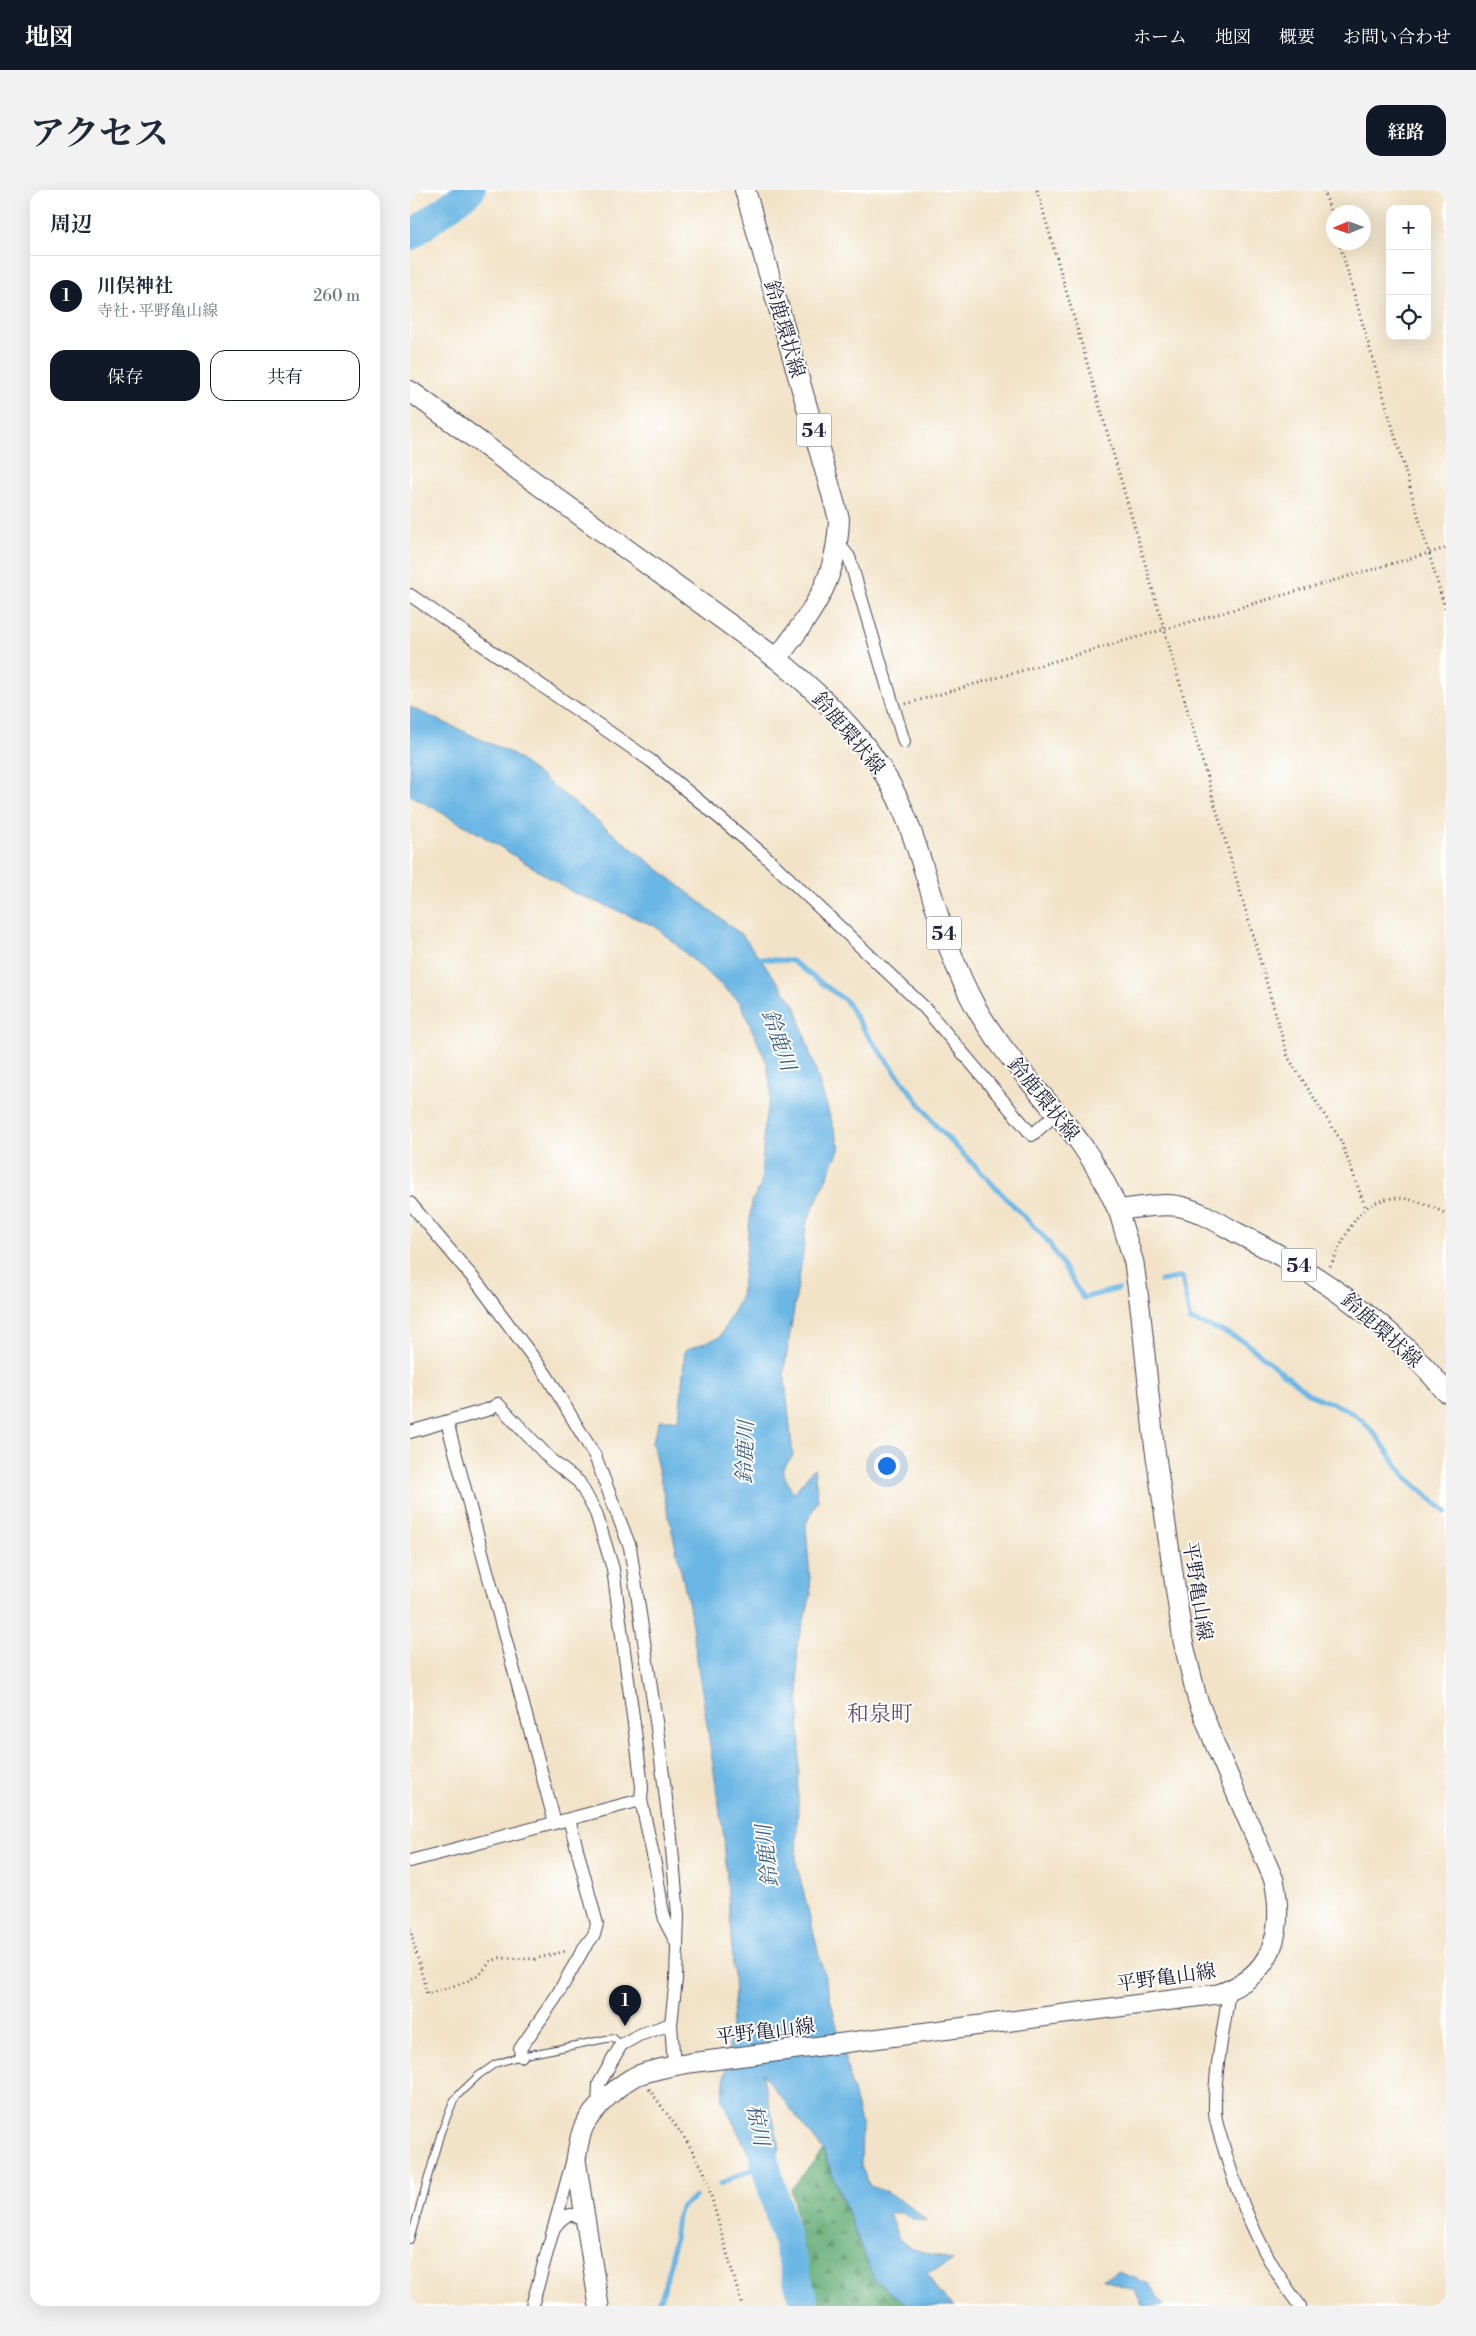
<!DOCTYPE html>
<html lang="ja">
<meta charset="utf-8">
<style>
:root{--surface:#fff;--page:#f2f2f3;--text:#1f2937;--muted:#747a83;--line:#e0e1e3;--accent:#111827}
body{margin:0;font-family:"Libre Bodoni","Noto Serif JP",serif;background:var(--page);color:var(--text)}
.controls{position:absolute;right:15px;top:15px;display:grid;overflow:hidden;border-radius:10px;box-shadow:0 5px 20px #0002}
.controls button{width:45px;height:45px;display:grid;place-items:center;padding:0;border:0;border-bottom:1px solid var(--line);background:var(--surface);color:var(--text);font:25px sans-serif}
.compass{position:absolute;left:916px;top:15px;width:45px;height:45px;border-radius:50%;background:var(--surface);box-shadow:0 5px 20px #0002;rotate:268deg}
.you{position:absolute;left:476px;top:1275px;width:18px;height:18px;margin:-12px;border:4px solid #fff;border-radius:50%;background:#1a73e8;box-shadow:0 0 0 8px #1a73e833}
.badge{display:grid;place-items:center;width:32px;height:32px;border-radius:50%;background:var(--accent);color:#fff;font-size:16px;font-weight:700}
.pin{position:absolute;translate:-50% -41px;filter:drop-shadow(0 1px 2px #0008)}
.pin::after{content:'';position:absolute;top:26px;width:18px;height:15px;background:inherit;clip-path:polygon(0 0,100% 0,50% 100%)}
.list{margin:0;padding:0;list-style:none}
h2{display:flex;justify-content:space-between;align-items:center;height:65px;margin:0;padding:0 20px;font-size:21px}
h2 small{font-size:16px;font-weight:400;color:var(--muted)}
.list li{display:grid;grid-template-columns:32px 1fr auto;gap:15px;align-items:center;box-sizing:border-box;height:80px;padding:0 20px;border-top:1px solid var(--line)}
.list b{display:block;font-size:19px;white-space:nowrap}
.list p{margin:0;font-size:16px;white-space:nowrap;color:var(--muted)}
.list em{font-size:16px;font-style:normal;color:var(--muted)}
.actions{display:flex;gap:10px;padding:15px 20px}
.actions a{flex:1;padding:11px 0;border:1px solid var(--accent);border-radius:15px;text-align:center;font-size:18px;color:var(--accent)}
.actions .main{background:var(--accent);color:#fff}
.icon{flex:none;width:28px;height:28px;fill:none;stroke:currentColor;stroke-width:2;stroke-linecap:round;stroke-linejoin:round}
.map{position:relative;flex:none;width:1036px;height:2116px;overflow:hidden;border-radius:15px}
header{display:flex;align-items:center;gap:30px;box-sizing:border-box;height:70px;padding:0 25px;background:var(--accent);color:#fff}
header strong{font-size:24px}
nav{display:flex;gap:28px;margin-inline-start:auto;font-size:18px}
.intro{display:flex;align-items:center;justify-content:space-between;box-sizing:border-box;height:120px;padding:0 30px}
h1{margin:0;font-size:35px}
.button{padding:12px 22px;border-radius:15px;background:var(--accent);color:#fff;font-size:18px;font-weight:700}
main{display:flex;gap:30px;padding:0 30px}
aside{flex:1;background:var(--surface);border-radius:15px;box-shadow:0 5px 20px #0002}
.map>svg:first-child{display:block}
</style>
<header>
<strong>地図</strong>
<nav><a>ホーム</a><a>地図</a><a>概要</a><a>お問い合わせ</a></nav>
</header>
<div class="intro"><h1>アクセス</h1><a class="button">経路</a></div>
<main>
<aside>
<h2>周辺<small></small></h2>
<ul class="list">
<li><span class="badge">1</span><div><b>川俣神社</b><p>寺社 · 平野亀山線</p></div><em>260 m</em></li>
</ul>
<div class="actions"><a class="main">保存</a><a>共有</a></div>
</aside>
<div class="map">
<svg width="1036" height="2116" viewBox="0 0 1036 2116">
<defs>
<pattern id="forest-firs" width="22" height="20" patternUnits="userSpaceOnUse" patternTransform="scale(1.25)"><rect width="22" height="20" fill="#64ac74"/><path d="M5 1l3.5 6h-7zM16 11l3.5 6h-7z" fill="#528c60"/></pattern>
</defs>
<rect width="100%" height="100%" fill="#fff"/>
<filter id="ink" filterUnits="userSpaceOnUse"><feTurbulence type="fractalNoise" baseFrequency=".02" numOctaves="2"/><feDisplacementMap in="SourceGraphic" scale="10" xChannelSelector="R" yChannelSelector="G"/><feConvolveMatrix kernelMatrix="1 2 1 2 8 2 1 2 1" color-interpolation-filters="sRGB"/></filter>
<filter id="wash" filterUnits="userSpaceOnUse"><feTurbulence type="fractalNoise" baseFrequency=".0096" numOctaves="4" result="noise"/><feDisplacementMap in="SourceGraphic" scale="20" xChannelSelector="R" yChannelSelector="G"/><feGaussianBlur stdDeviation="1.12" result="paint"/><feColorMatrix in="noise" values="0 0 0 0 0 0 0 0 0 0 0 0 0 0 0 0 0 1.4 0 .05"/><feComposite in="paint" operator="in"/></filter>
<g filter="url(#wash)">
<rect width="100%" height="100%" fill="#f2e3c8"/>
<!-- forest -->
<path fill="url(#forest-firs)" stroke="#436758" d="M413,1960L464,2089L498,2116H404L381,1999Z"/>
<!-- water -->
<path fill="#6bb6e4" stroke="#466c90" d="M0,517L101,563L333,746L385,815L430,958L396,1034L393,1063L374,1181L383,1266L372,1280L383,1304L404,1278L408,1310L396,1334L401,1405L387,1455L390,1552L386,1672L452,1937L451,1976L460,1996C485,2005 499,2014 518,2032L503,2029L492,2022L479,2024L489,2049L500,2058L543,2071L517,2083L528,2102L544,2116H498L464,2089L413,1960L352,1883L370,1958L354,1995L312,1910L325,1803L314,1648L279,1416L242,1252L250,1230H269L275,1160L310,1147L331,1106L342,1011L351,995L354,936L361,902L357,873L330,812L245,736L162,702L68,643L0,605Z
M709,2082L739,2094L754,2116H733L725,2101L692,2088Z"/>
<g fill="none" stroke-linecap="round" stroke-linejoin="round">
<!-- stream -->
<path stroke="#6bb6e4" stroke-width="5" d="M343,768L382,771L436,811L456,843L528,938L637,1050L673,1108L708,1099
M751,1091L772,1087L780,1130L812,1141L835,1152L900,1205L934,1218L951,1229L968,1248L995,1286L1036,1322
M310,1994L351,1975
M247,2116L253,2102L261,2070L267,2028L272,2016L285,2007"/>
<!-- river -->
<path stroke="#6bb6e4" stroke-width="29" d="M0,46L61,0
M350,1947L355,1973L395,2116"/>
</g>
</g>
<g filter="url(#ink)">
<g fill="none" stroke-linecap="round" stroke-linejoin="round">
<!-- lane casing -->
<g stroke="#413f50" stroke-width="8">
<path id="lane" d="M0,2050L31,1942L44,1910L51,1902L69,1885L85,1874L111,1866L196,1849L204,1848L211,1855"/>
</g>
<!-- street casing -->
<g stroke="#413f50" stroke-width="14">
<path id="street" d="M428,353L439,367L494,552
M0,405L241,571L354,665L514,817L622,945L646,924
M0,1013L69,1095L137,1186L185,1266L220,1357L247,1538L261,1648L268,1725L266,1789L261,1834L264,1876
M37,1232L145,1633
M0,1242L80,1219L88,1214L142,1271L169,1292L186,1323L203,1379L226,1549L232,1597L231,1610L246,1679L252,1718L256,1733L266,1752
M0,1671L231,1610
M819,1800C814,1841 804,1880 805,1921C805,1932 810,1944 813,1955C829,2011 854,2070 890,2116
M111,1866L110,1859L146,1807L174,1758L184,1745L187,1734L159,1629
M188,1918L189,1894L211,1855L229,1845L261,1834
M144,2038C157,2021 163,2021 177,2035
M122,2116L163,1969"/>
</g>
<!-- secondary casing -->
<g stroke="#413f50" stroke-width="21">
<path id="secondary" d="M189,2116L166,1970C168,1958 169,1947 174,1936C183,1919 212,1890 231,1884C246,1879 264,1876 280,1873L808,1804C863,1786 875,1742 864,1690L806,1557L787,1508L773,1451L744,1253L731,1125L724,1073L708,1020"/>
</g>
<!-- primary casing -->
<g stroke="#413f50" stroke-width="22">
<path id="primary" d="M335,0L429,329C427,392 402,421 367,469
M0,201L367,469C420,512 469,560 495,625C520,688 532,756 565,816C594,867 637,908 671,954C686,975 698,997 708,1020C728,1018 749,1013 768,1016C789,1020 809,1033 827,1043C907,1082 980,1132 1036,1202"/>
</g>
<!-- path -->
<path stroke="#413f50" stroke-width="3" stroke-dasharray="1 4" stroke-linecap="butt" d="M627,0L878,867L931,951L956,1019
M914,0L924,34
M929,52L1036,422
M496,514L1036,358
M920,1076C929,1060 937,1039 949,1025C974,997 1009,1009 1036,1024
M0,1739L17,1804L56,1792L71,1783L81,1771L90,1768L125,1769L156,1761
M239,1899L278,1953L294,1981L332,2116"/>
<!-- lane -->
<use href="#lane" stroke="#fff" stroke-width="6"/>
<!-- street -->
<use href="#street" stroke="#fff" stroke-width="12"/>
<!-- secondary -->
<use href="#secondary" stroke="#fff" stroke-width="19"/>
<!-- primary -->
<use href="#primary" stroke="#fff" stroke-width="20"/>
</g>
</g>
<g text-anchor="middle" stroke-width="4" stroke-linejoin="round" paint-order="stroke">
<!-- shield labels -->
<g fill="#fff" stroke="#646476" stroke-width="1">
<rect x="386.5" y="223.5" width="35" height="33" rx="4"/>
<rect x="516.5" y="726.5" width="35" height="33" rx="4"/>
<rect x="871.5" y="1058.5" width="35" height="33" rx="4"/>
</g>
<g font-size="19" font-weight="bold" fill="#22223b">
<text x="404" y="247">54</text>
<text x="534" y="750">54</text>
<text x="889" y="1082">54</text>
</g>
<!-- street labels -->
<g font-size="20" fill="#22223b" stroke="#fff">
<text transform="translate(375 139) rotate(74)" y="7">鈴鹿環状線</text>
<text transform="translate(439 543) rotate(50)" y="7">鈴鹿環状線</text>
<text transform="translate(634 909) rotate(51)" y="7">鈴鹿環状線</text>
<text transform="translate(972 1140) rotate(42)" y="7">鈴鹿環状線</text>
<text transform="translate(788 1401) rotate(81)" y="7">平野亀山線</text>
<text transform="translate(756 1787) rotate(-8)" y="7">平野亀山線</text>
<text transform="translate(355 1841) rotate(-7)" y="7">平野亀山線</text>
</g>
<!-- water labels -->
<g font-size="21" font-style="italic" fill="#3f5d7f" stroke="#fff">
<text transform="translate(369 850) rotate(71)" y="7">鈴鹿川</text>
<text transform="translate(335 1262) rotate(-88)" y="7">鈴鹿川</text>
<text transform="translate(357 1666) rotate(-96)" y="7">鈴鹿川</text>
<text transform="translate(348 1935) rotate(79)" y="7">椋川</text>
</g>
<!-- quarter labels -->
<g font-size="22" fill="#64506d" stroke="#fff">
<text x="470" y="1531">和泉町</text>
</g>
</g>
</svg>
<div class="controls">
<button>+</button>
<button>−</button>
<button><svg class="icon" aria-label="locate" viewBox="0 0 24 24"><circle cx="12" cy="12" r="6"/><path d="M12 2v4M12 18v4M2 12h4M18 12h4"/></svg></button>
</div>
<svg class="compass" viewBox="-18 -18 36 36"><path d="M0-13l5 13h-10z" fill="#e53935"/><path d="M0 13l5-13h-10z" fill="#747a83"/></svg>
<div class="you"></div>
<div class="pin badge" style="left:215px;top:1836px">1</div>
</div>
</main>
